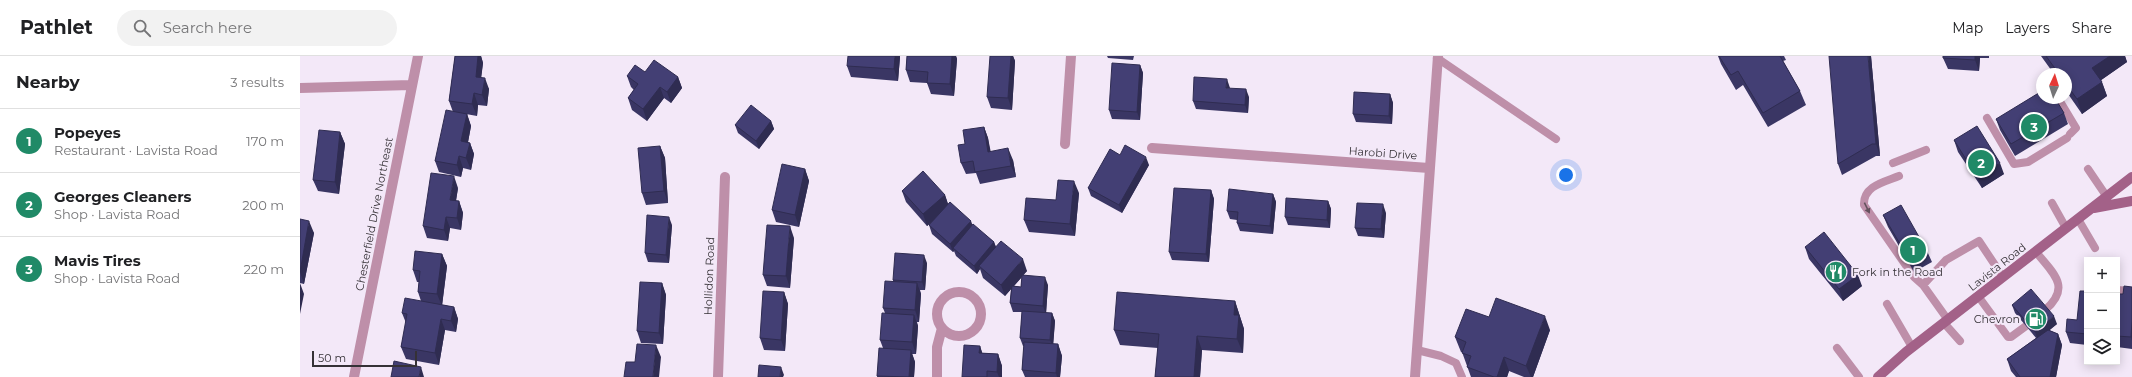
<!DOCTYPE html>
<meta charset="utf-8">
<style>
:root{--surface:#fff;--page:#f2f2f2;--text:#202124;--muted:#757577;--line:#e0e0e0;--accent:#208a67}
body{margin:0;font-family:Montserrat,sans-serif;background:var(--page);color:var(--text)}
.controls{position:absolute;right:12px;bottom:12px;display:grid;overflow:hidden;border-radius:0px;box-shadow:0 2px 10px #0003}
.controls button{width:36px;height:36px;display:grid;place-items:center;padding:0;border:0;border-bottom:1px solid var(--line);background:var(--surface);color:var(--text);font:20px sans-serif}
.compass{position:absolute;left:1736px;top:12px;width:36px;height:36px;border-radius:50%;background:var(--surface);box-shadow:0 2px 10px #0003;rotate:4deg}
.scale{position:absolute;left:12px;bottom:10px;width:105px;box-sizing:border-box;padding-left:4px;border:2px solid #353136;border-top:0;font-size:11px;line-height:14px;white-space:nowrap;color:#353136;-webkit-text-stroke:3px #f3e8f8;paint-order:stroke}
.you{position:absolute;left:1266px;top:119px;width:14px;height:14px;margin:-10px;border:3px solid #fff;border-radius:50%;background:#1a73e8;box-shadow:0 0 0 6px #1a73e833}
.badge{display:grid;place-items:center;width:26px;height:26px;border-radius:50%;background:var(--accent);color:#fff;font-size:13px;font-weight:700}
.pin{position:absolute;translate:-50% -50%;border:2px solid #fff;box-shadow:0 1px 4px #0006}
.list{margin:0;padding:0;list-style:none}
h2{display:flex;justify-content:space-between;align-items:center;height:52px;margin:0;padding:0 16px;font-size:17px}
h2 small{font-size:13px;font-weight:400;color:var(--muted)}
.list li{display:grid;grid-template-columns:26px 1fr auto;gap:12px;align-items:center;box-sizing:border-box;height:64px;padding:0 16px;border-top:1px solid var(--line)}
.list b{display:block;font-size:15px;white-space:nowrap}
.list p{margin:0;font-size:13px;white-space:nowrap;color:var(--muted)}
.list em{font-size:13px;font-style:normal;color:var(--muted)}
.icon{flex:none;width:22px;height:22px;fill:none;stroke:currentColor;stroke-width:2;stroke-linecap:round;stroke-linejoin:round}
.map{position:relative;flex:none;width:1832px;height:321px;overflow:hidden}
header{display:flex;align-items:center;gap:24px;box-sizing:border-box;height:56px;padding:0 20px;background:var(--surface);border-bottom:1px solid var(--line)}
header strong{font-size:19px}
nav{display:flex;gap:22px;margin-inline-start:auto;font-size:14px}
.search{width:280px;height:36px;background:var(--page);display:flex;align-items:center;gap:10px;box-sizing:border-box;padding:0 14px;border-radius:22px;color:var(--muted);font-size:15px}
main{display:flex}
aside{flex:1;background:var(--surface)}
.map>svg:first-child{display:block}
</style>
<header>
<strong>Pathlet</strong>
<div class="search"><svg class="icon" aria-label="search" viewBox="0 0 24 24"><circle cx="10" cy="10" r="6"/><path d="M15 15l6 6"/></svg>Search here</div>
<nav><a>Map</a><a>Layers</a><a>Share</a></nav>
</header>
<main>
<aside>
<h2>Nearby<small>3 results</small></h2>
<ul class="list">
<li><span class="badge">1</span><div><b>Popeyes</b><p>Restaurant · Lavista Road</p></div><em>170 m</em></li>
<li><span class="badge">2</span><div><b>Georges Cleaners</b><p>Shop · Lavista Road</p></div><em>200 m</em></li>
<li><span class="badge">3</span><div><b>Mavis Tires</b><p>Shop · Lavista Road</p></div><em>220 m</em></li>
</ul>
</aside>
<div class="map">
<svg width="1832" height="321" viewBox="0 0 1832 321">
<rect width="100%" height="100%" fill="#f3e8f8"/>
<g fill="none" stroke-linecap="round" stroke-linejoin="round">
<!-- service -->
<path stroke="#be8fa9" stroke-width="8" d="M1137,2L1256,83
M1758,42L1776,72L1770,78
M1687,62L1714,108L1728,106L1767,82
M1593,107L1626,94
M1788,113L1807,141
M1599,120C1584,126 1563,130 1564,149L1614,221L1623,229L1648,264
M1752,147L1766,172
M1778,163L1795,192
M1736,196C1753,217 1772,231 1745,254
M1623,229L1646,204L1679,185L1703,221
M1817,234L1832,235
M1678,240L1708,281H1711L1726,270
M1587,248L1612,291
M1644,267L1660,285
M1537,292L1559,321
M1117,294L1141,300L1156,307L1162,321"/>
<!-- minor -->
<path stroke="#be8fa9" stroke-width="10" d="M0,32L111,29
M765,88L771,0
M852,92L1129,112
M637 258a22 22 0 1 1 44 0a22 22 0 1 1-44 0Z
M54,321L118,0
M418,321L425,121
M637,321V291L642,272
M1115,321L1138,0"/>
<!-- secondary -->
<path stroke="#a36188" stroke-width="10" d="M1794,152L1832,145
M1578,321L1606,296L1832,121"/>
</g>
<!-- wall -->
<path fill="#3a3664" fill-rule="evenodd" d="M155,0H181L183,7L181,21L189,33L187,50L178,49L177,60L166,58H167L171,70L168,86L170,87L174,98L171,114L163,112L161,121L139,116L135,105L153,56L149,45Z
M607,0H656L657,3L654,40L631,38L627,27L610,26L606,14Z
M711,0H713L715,5L712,54L691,52L687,41Z
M807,0H834L833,4L808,2Z
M1418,0H1484L1486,4L1483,5L1500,35L1506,49L1468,71L1443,29L1436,34L1421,8Z
M1571,0L1580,100H1576L1542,119L1538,108Z
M1643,0H1689V2H1680L1679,15L1648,13L1643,2Z
M1741,0H1825L1827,6L1801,24L1807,40L1782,58L1766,35V18H1754Z
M600,1L598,25L551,21L547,10Z
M840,9L843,17L840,64L812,63L809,54Z
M327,20L378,21L382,32L371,47L364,42L347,65L332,54L328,42L334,34L331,31Z
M1090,38L1093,47L1092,68L1056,66L1053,58Z
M949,41L948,57L896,53L893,45Z
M1764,57L1768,68L1715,100L1700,74L1696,63Z
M471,65L474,73L459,93L438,77L435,69Z
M684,71L688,82L690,96L713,104L716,121L680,128L676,117L666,118L661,107L665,88Z
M40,76L45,88L39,138L18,135L13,124Z
M1654,84L1704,118L1682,132L1658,96Z
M360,90L365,102L368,147L346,149L342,137Z
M820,99L849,109L822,157L791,140L788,132Z
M505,113L509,125L499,171L476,166L472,154Z
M158,132L156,145H159L163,157L161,174L150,172L148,185L127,182L123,170Z
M911,134L914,143L909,206L872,204L869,196Z
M602,135L645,139L648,148L672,169L694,186L696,191L727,215L723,219L748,229L746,257H752L755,265L753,288H758L762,300L760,321H725L722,314L724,290H723L720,282L722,256H713L710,247L711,233L705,240L683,222L680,213L677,218L656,200L654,195L653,196L632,178L629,169L634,164L627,170L606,146ZM722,221L721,231L714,230Z
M779,137L775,180L729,176L724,164L756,144Z
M973,138L976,146L973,178L940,175L937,167V164L930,163L927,155Z
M1028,145L1031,153L1030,172L988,169L985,161Z
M1086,157L1084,182L1058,180L1055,172Z
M1583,159L1627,195L1632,206L1614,216L1588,171Z
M0,163L14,177L4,228L0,227Z
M372,169L369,207L348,206L345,197Z
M494,182L490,232L467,230L463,219Z
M1505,191L1562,230L1543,245L1509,203Z
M142,198L147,210L142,249L154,251L158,263L156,276L145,274L139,309L106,303L101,291L106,267L102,257L121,245L118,236L119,226H117L113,214Z
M627,207L625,234H620L621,238L619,266H617L618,270L616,298H612L615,306L614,321H577L583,292L580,284L585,257L583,252L593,225V224Z
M362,227L366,239L363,288L341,287L337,275Z
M1832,231V293L1817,291V238H1823Z
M1787,235V289L1770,287L1766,276L1777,264Z
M484,236L488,248L485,295L464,294L460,282Z
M935,245L944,273L943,297L902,294L900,321H855L858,292L820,289L814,274Z
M1712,249L1757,268L1749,274L1758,278L1762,289L1756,321H1716L1711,315L1707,303L1736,282L1715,257Z
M1189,261L1250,274L1233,321H1224L1209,315L1207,321H1171L1162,296H1161L1155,281Z
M680,290L682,297L698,298L702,310V321H662Z"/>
<!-- shaded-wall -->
<path fill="#2f2c51" d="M178,0H181L183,7L180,32L176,21Z
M595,0H600V1L598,25L594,13Z
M652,0H656L657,3L654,40L650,28Z
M711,0H713L715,5L712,54L708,42Z
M1568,0H1571L1580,100L1576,88Z
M1675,0H1680V2L1679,15L1675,4Z
M1810,0H1825L1827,6L1797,27L1792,12Z
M840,9L843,17L840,64L837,56Z
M378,21L382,32L371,47L367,36Z
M185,22L189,33L187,50L182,39Z
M927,23L930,32H926Z
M1802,26L1807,40L1782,58L1777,43Z
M360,31L364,42L347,65L343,53Z
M946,33L949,41L948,57L945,49Z
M174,37L178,49L177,60L172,48Z
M1090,38L1093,47L1092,68L1089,60Z
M167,58L171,70L166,97L161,85Z
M471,65L474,73L459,93L456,85Z
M684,71L688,82L693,107L688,96Z
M40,76L45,88L39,138L35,126Z
M170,87L174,98L171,114L166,102Z
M360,90L365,102L368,147L364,135Z
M708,92L713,104L716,121L711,110Z
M159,100L163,112L161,121L157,109Z
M846,101L849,109L822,157L819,149Z
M1700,107L1704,118L1682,132L1677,121Z
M505,113L509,125L499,171L495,159Z
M154,120L158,132L154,156L150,144Z
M774,125L779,137L775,180L770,168Z
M911,134L914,143L909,206L906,198Z
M973,138L976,146L973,178L970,170Z
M645,139L649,151L627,170L623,158Z
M159,145L163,157L161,174L157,162Z
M1028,145L1031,153L1030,172L1027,164Z
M1083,148L1086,157L1084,182L1081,173Z
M146,161L150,172L148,185L144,174Z
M369,161L372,169L369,207L366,199Z
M9,165L14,177L4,228L0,216Z
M671,165L674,173L653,192L654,195L653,196L650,188Z
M490,170L494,182L490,232L486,220Z
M694,186L697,194L679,210L680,213L677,218L674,210Z
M142,198L147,210L142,250L137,238Z
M624,199L627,207L625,234L622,226Z
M723,203L727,215L705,240L701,229Z
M1558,219L1562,230L1543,245L1539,233Z
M745,221L748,229L746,258L743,250Z
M0,227L4,238L0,258Z
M362,227L366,239L363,288L359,277Z
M617,227L621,238L619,266L615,254Z
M484,236L488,248L485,295L481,284Z
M935,245L944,273L943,297L937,283L934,259Z
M154,251L158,263L156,276L151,265Z
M752,257L755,265L753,292L750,284Z
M614,259L618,270L616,298L612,286Z
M1245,260L1250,274L1233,321H1231L1226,310Z
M1754,260L1757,268L1738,284L1735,276Z
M141,263L145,274L139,309L135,297Z
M1832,265V285L1831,281Z
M1758,278L1762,289L1756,321H1750Z
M897,280L902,294L900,321H894Z
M758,288L762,300L760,321H757L756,317Z
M356,289L361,301L359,321H353Z
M680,290L684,302L679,297Z
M611,294L615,306L614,321H609Z
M698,298L702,310V321H699L697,316Z
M1204,301L1209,315L1207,321H1197Z
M121,311L124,321H119Z
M481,311L484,319L483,321H480Z"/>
<!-- building -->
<path fill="#433f74" stroke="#2f2c51" d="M155,0H178L176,21L185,22L182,39L174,37L172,48L149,45Z
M548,0H595L594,13L547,10Z
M607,0H652L650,28L627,27L628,16L606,14Z
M690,0H711L708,42L687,41Z
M1419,0H1480L1500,35L1463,57L1438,15L1431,19Z
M1529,0H1568L1576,88H1572L1538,108Z
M1643,0H1675V4L1643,2Z
M1746,0H1810L1792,12L1802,26L1777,43L1766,28V18H1759Z
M354,4L378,21L367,36L360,31L343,53L328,42L338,28L327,20L335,9L345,16Z
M812,7L840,9L837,56L809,54Z
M894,21L927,23L926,32L946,33L945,49L893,45Z
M1742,35V42H1755L1764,57L1711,88L1696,63Z
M1054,36L1090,38L1089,60L1053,58Z
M451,49L471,65L456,85L435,69Z
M146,54L167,58L161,85L170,87L166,102L159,100L157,109L135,105Z
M1677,70L1700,107L1677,121L1654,84Z
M684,71L688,96L708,92L711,110L675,116L673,105L661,107L658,89L665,88L663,74Z
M19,74L40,76L35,126L13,124Z
M825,89L846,101L819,149L788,132L810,93L820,99Z
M360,90L364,135L342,137L338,92Z
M482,108L505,113L495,159L472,154Z
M623,115L645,139L623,158L602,135Z
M131,117L154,120L150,144L159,145L157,162L146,161L144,174L123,170Z
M758,124L774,125L770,168L724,164L726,142L756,144Z
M874,132L911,134L906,198L869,196Z
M929,133L973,138L970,170L937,167L938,156L927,155Z
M986,142L1028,145L1027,164L985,161Z
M650,146L671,165L650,188L629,169Z
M1057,147L1083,148L1081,173L1055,172Z
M1601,149L1627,195L1610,205L1583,159Z
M347,159L369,161L366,199L345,197Z
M0,163L9,165L0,216Z
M673,168L694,186L674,210L653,192Z
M467,169L490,170L486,220L463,219Z
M1524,176L1558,219L1539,233L1505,191Z
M701,185L723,203L701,229L679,210Z
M115,195L142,198L137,238L118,236L120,215L113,214Z
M595,197L624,199L622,226L593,224Z
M722,219L745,221L743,250L710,247L712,230L721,231Z
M585,225L617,227L615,254L583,252Z
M340,226L362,227L359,277L337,275Z
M1824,230L1832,231V265L1831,281L1817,280V238H1823Z
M1731,233L1754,260L1735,276L1712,249Z
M463,235L484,236L481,284L460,282Z
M1780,235H1787V278L1766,276L1767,263L1777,264Z
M817,236L935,245L934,259H939L937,283L897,280L894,321H855L859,278L814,274Z
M105,242L154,251L151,265L141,263L135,297L101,291L107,258L102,257Z
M1196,242L1245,260L1226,310L1204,301L1197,321H1194L1167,311L1171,300L1162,297L1166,286L1155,281L1166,253L1189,261Z
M722,255L752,257L750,284L720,282Z
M582,257L614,259L612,286L580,284Z
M1748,274L1758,278L1750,321H1720L1707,303Z
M724,286L758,288L756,317L722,314Z
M337,288L356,289L353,321H324L326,306H335Z
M664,289L680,290L679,297L698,298L697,316L687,315V321H662Z
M579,292L611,294L609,321L577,320Z
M94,305L121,311L119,321H91Z
M459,309L481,311L480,321H458Z"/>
<!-- one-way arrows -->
<defs><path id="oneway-solid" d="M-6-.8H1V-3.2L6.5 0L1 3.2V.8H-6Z"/></defs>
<use fill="#65525e" href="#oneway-solid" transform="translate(1567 152) rotate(64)"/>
<!-- icons -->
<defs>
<g id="restaurant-disc" transform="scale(1.15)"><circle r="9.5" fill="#208a67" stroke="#f3e8f8"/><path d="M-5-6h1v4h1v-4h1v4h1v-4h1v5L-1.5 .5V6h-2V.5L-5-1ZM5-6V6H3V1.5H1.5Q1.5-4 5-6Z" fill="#fff"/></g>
<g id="fuel-disc" transform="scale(1.15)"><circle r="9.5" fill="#208a67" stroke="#f3e8f8"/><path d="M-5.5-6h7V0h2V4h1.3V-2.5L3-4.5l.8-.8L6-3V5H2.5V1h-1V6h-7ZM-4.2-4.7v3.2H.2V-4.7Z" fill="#fff"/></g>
</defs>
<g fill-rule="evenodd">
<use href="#restaurant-disc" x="1536" y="216"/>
<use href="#fuel-disc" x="1736" y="263"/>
</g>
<g text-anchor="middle" stroke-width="4" stroke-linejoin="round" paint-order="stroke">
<!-- street labels -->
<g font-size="11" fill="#353136" stroke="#f3e8f8">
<text transform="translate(1083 97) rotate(4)" y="4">Harobi Drive</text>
<text transform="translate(74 158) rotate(-79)" y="4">Chesterfield Drive Northeast</text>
<text transform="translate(1697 211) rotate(-38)" y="4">Lavista Road</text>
<text transform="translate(409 220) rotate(-88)" y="4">Hollidon Road</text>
</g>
<!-- poi labels -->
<g font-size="11" fill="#353136" stroke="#f3e8f8" text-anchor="start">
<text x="1552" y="220">Fork in the Road</text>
<text x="1720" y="267" text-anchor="end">Chevron</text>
</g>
</g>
</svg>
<div class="controls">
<button>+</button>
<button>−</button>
<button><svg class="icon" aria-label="layers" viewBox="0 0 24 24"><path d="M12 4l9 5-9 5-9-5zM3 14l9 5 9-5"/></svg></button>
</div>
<svg class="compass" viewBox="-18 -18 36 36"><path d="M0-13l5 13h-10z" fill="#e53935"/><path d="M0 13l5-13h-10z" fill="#757577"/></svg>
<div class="scale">50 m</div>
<div class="you"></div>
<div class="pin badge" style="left:1613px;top:194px">1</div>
<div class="pin badge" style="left:1681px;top:107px">2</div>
<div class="pin badge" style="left:1734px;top:71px">3</div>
</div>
</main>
